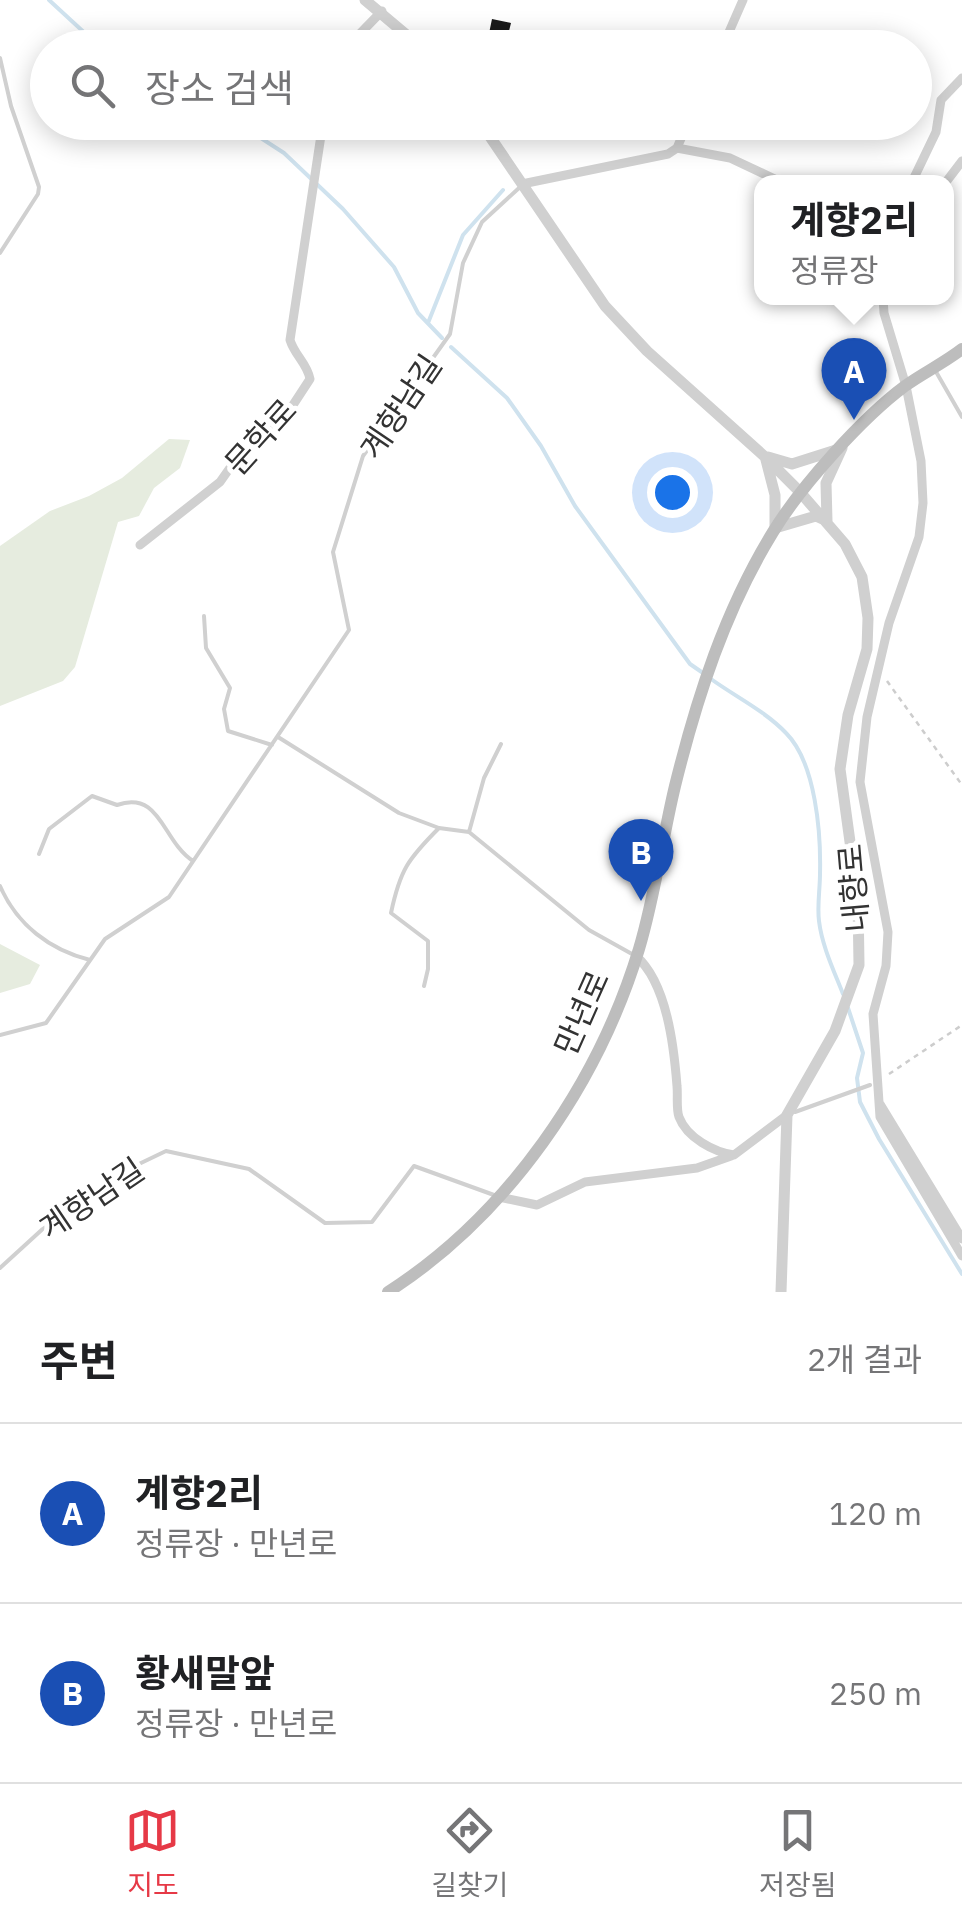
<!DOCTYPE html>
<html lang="ko">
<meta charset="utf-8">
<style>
:root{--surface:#fff;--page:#f6f6f6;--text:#202124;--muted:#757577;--line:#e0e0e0;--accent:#e63946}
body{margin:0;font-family:"IBM Plex Sans","Noto Sans KR",sans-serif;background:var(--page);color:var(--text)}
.you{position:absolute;left:672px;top:492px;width:35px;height:35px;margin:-25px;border:8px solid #fff;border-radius:50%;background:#1a73e8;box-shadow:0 0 0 15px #1a73e833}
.badge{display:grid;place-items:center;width:65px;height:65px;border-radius:50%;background:var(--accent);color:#fff;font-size:32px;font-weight:700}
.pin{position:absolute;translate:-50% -82px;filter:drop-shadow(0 2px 5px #0008)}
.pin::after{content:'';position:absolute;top:52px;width:35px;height:30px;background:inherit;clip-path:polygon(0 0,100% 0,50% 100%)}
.popup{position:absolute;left:754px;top:175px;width:200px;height:130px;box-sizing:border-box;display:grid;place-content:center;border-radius:20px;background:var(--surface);filter:drop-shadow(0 2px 8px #0005);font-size:32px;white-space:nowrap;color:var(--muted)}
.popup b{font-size:38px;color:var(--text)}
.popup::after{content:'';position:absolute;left:50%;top:100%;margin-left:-20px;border:20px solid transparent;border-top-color:var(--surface)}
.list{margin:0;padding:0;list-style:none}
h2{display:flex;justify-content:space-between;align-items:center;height:130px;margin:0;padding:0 40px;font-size:42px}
h2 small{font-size:32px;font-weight:400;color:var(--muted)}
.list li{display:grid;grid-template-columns:65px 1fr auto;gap:30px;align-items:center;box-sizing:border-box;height:180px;padding:0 40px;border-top:2px solid var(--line)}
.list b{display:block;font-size:38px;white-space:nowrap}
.list p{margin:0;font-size:32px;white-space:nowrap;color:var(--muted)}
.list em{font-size:32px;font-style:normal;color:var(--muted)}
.icon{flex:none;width:55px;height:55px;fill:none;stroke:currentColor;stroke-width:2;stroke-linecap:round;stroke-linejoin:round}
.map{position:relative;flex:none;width:962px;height:1292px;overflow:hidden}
.search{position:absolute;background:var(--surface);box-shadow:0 5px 25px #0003;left:30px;right:30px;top:30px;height:110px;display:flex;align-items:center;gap:25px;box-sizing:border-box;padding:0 35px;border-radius:55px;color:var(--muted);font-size:38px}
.sheet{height:490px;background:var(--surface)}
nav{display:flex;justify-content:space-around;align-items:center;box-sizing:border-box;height:140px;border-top:2px solid var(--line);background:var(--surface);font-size:28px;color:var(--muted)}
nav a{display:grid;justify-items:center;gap:5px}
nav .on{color:var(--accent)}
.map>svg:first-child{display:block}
</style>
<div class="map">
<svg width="962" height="1292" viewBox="0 0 962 1292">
<rect width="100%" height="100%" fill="#fff"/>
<!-- green -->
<path fill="#e6ecdf" d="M169,439L190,440L180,468L154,488L139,516L118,522L75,667L63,681L0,706V546L50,511L89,496L122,478Z
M0,944L40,965L30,984L0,993Z"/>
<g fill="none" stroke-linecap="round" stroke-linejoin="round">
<!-- stream -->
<path stroke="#cfe2ee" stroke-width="4" d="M49,0L101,48
M236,122L284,153L343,209L394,267L418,313L442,338
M428,323L463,235L503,190
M451,347L507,398L541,446L575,506L690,664L703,673
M711,679C736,697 765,711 786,733C816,763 821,834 820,874C820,889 817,906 819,921C822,946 834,971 843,994
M848,1008L863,1053L857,1078L860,1102L879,1139L962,1274"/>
</g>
<!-- building -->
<path fill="#1a1a1a" d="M492,19L511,23L509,31L552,48H504L487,43Z"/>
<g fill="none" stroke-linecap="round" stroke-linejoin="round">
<!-- path -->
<path stroke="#cdcdcd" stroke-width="2.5" stroke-dasharray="5 5" stroke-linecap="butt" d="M887,681L962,785
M889,1074L962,1025"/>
<!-- service -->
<path stroke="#d0d0d0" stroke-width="4" d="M0,58L11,106L39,187L38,194L0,253
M935,370L962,417
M204,616L206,648L230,688L224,709L228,731L272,745
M278,737L399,813L439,828L469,832L589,930L632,954
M469,832L484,778L501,744
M39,854L49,829L92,796L117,805C161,790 162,841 193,861
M0,886C17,925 50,950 90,960
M424,986L428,969V941L391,913C400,870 408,859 439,828
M0,1035L46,1023L105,939L169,897L349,630L333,552L363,456L450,334L463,263L482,222L519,188
M795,1112L870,1085
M0,1268L58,1215L116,1175L166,1151L249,1169L325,1223L372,1222L414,1166L494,1195"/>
<!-- minor -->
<path stroke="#d0d0d0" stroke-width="9" d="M346,48L382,11
M722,48L743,0
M677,148L730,158L781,182
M912,182L936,132L941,100L962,78
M946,182L962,161
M522,184L668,154L677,148L688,122
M883,298L884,313L906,386L921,461L923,503L919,537L889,623L867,717L860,782L888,932L886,966L873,1014L880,1117L962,1256
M140,545L220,482L239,455L293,405L310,379C307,363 295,356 290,340L323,122
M636,956C667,983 674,1047 677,1086C678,1095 676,1109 679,1117C687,1138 714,1152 734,1155L787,1115
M880,1104L962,1239
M499,1197L537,1205L585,1182L697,1168L731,1156"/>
<!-- tertiary -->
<path stroke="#d0d0d0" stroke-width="11" d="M365,0L422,48
M480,122L605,306L647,351L764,456L800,492L845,544L862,577L868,618L867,649L848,715L840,769L858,900L859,965L835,1031L787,1115L781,1292
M768,457L792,464L836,450
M766,460L775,495V528L816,516L827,521L826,483L842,448"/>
<!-- secondary -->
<path stroke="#bdbdbd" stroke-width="12" d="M388,1292C508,1215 598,1084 639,949C655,896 662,840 675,786C697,697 725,610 773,532C801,486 862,418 905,386C923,373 944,363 962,349"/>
</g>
<g text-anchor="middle" stroke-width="10" stroke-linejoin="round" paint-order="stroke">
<!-- street labels -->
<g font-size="32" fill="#333" stroke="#fff">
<text transform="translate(401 407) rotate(-56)" y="11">계향남길</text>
<text transform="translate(261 437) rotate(-48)" y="11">문학로</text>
<text transform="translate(854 888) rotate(-95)" y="11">내향로</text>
<text transform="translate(582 1013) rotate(-66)" y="11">만년로</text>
<text transform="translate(92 1199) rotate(-34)" y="11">계향남길</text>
</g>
</g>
</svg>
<div class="you"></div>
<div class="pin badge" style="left:854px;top:420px;background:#1a4fb4">A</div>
<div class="popup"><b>계향2리</b>정류장</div>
<div class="pin badge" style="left:641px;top:901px;background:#1a4fb4">B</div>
<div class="search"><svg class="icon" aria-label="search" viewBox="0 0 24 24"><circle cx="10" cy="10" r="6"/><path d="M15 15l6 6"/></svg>장소 검색</div>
</div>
<section class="sheet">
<h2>주변<small>2개 결과</small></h2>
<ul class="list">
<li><span class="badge" style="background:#1a4fb4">A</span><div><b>계향2리</b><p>정류장 · 만년로</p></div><em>120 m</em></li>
<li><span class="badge" style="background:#1a4fb4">B</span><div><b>황새말앞</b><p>정류장 · 만년로</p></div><em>250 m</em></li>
</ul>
</section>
<nav>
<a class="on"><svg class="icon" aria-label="map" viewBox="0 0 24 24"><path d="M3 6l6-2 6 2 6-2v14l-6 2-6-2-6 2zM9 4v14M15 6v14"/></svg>지도</a>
<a><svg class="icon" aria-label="directions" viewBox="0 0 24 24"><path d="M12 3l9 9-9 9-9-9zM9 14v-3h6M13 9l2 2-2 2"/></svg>길찾기</a>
<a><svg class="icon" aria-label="saved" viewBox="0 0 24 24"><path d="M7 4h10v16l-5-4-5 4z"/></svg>저장됨</a>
</nav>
